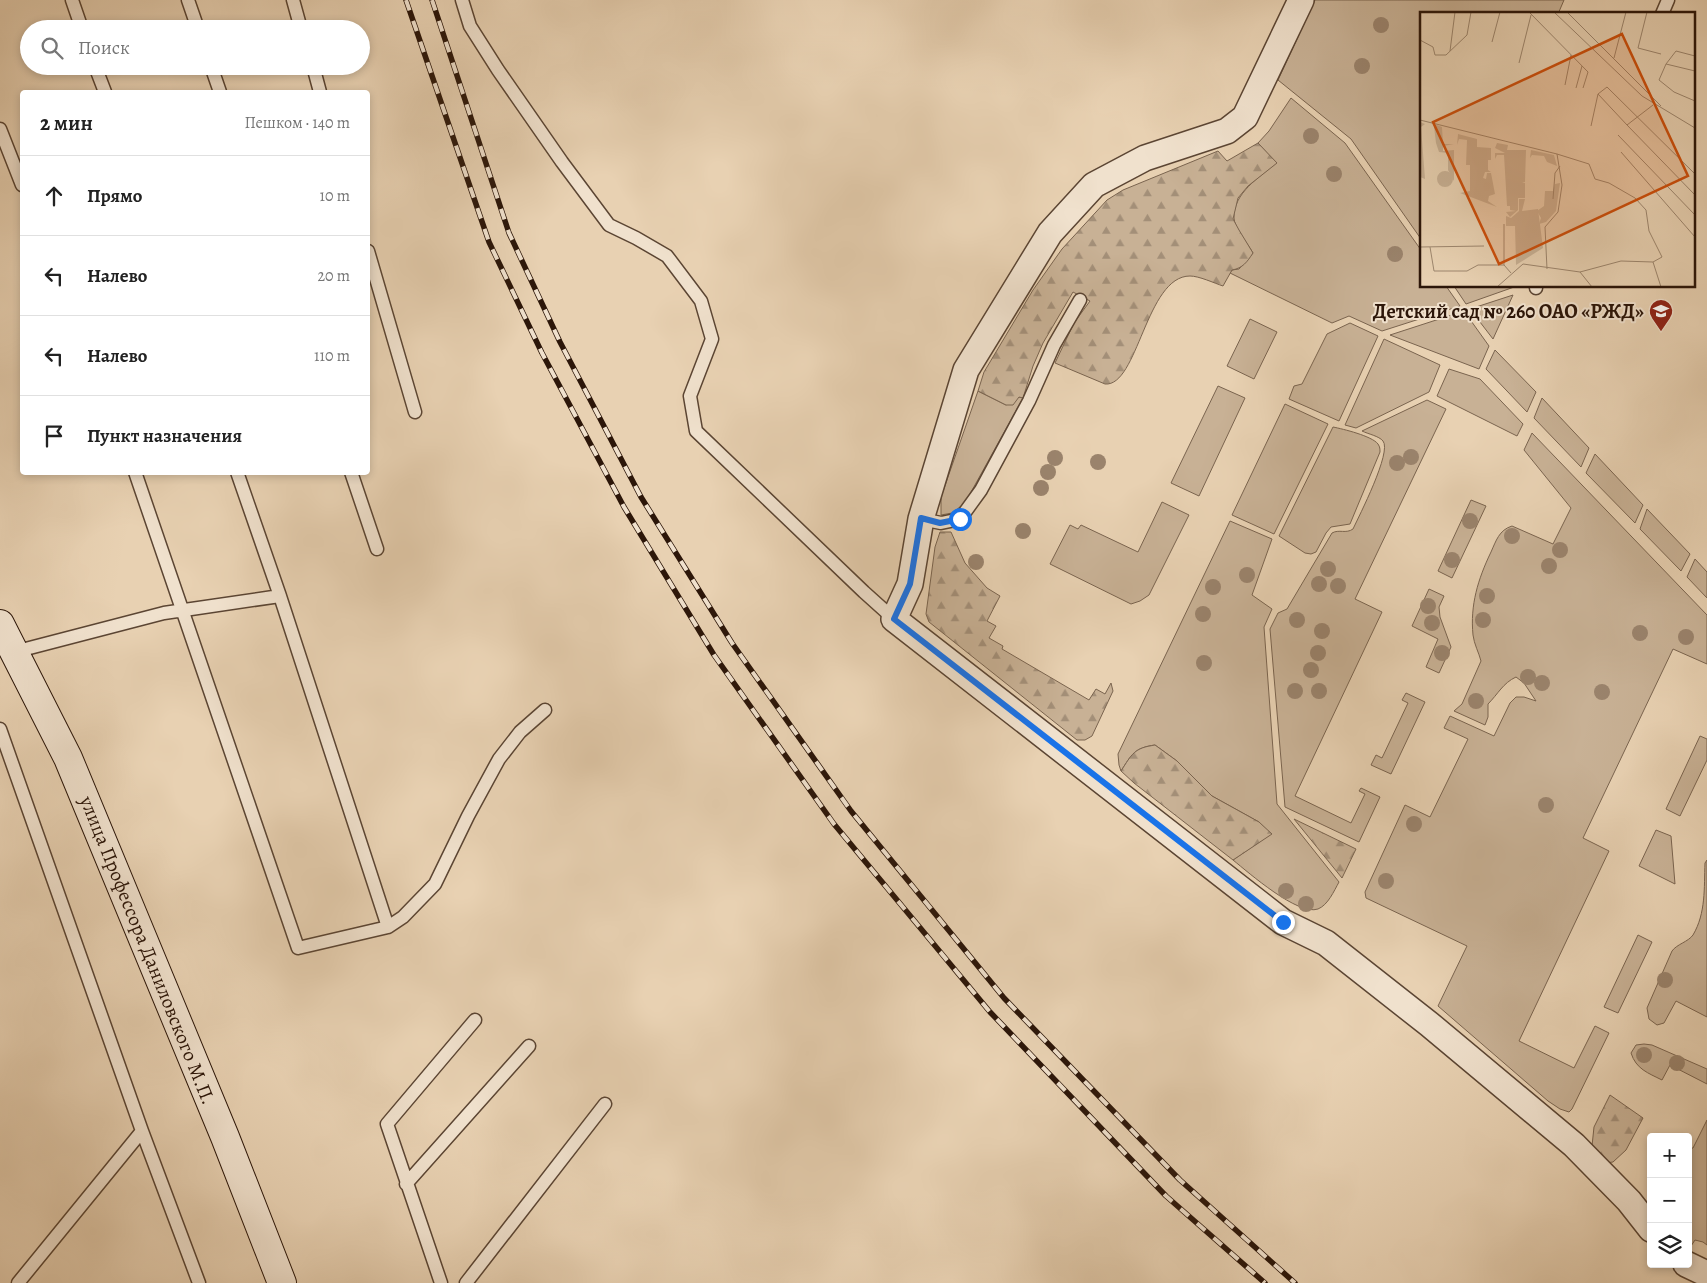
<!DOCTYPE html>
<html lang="ru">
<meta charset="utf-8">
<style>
:root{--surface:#fff;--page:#f2f2f2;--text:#222;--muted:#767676;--line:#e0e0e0}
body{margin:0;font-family:Alegreya,serif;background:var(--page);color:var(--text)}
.controls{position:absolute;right:15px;bottom:15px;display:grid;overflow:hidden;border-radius:5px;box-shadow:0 2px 8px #0003}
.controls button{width:45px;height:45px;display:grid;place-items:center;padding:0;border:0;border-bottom:1px solid var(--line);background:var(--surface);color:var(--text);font:25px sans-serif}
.stop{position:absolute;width:15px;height:15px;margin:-11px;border:4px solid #1a73e8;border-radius:50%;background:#fff}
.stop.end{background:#1a73e8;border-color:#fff;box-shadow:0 1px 5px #0008}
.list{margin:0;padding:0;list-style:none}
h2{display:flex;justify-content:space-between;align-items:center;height:65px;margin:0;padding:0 20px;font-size:21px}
h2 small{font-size:16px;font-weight:400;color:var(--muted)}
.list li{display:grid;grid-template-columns:32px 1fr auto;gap:15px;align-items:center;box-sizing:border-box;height:80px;padding:0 20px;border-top:1px solid var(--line)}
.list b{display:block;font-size:19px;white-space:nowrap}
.list em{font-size:16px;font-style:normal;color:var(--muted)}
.icon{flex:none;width:28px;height:28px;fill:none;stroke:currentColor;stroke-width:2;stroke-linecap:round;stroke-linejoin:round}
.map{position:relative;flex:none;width:1707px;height:1283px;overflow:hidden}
.search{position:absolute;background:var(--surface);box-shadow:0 2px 8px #0003;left:20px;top:20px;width:350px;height:55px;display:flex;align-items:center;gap:12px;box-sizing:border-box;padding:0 18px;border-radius:28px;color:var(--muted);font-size:19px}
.panel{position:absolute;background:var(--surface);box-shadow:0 2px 8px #0003;left:20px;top:90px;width:350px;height:385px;border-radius:5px}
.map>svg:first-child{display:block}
</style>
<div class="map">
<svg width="1707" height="1283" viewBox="0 0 1707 1283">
<defs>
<pattern id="forest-firs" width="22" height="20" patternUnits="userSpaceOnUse" patternTransform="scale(1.25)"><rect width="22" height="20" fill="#c8b195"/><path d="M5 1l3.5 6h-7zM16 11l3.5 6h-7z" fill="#a38f78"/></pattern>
</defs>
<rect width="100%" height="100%" fill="#e8d1b2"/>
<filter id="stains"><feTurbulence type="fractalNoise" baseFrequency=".004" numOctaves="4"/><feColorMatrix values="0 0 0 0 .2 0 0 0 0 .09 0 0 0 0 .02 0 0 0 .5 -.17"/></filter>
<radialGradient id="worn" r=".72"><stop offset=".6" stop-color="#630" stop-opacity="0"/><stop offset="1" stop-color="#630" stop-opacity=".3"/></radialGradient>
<!-- green -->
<path fill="#c8b195" stroke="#7a644f" d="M1315,0H1564L1558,14H1421V239L1351,139L1278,80Z
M1291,98L1345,143L1421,250V286H1446L1460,306L1382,331L1349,316L1332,323L1230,273L1232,270L1239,269L1253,253C1248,244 1234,227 1234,218C1233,193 1260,177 1276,163L1258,143L1269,131Z
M1454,286H1517L1466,304Z
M1513,295L1493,339L1470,309Z
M1464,311L1489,346L1479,369L1390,335Z
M1250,319L1277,332L1254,379L1227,366Z
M1350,323L1378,336L1339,421L1289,399L1294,386L1302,384L1327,334Z
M1384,339L1440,365L1429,392L1356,428L1345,425Z
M1495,350L1536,392L1527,412L1486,369Z
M1449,369L1480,379L1523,424L1517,436L1437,396Z
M1218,386L1245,398L1199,496L1171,483Z
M978,391L1006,405L1019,397L1023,398L965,503L952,513L941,515V497Z
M1542,398L1589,448L1581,467L1534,418Z
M1427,400L1446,409L1355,599L1382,612L1295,796L1351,823L1365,794L1359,791L1361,788L1380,797L1359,842L1285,807L1270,629L1278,613L1287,609L1332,533C1339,529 1346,534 1353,529C1359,516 1392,452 1383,441C1379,436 1368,434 1362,431Z
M1285,404L1328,424L1274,534L1232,515Z
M1333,427C1343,429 1372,436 1378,444C1380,447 1380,449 1380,452L1350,524L1331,527L1326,533L1316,552L1311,554L1305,553L1279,536Z
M1532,433L1707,615V664L1673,649L1583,838L1609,851L1519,1041L1574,1068L1595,1026L1609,1033L1572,1109L1569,1112L1560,1109L1548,1101L1438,1006L1467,946L1366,898L1365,892L1405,805L1430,817L1468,739L1444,728L1450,716L1494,736L1510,703L1516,697H1524L1536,701L1524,683L1516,677C1503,683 1498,694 1488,704V717L1485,725L1454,711L1462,704L1481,661C1479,653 1474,644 1473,635C1470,605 1478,579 1491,552C1496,541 1499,530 1512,526L1553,544L1571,508L1524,450Z
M1595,454L1643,505L1635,523L1586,473Z
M1471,500L1486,506L1452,578L1438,571Z
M1162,502L1189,515L1149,595L1140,601L1131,604L1050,564L1070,525L1078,529L1081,525L1138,552Z
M1647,509L1690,554L1681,571L1640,529Z
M1230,521L1272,539L1252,595L1272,609L1264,627L1277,804L1339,882C1334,891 1328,905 1318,909C1298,916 1249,873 1233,860L1271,834L1259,822L1212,796L1177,761L1155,745C1134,748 1132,754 1121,771L1119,765L1118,754Z
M1695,559L1707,572V598L1687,577Z
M1429,589L1444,596L1439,607L1440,617L1451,647L1439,673L1426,667L1438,639L1412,626Z
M1406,693L1425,702L1391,774L1371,765L1376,755L1382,758L1408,703L1402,700Z
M1700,736L1707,739V760L1680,816L1666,809Z
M1656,830L1671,836L1675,884L1639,866Z
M1707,860V1017L1676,1001L1664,1023L1657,1025L1649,1019L1647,1008L1672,951C1677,944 1688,942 1693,935C1706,913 1704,888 1705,863Z
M1638,935L1652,942L1618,1013L1604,1007Z
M1644,1044L1652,1045L1707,1069V1084L1670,1065L1662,1080C1648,1073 1636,1069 1631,1053L1636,1045Z
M1707,1120V1245L1703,1242L1695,1240L1689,1249L1691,1256H1688V1149L1693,1148Z"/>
<!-- forest -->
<path fill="url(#forest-firs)" stroke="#7a644f" d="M1258,143L1277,163L1248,186L1238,198L1233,219L1239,230L1253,253C1247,262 1243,268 1232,270L1223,286C1214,283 1199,276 1190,276C1146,276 1138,387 1105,384L1055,363L1074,323L1090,301L1073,292L1043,343L1033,366L1023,398L1019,397L1013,405H1006L978,391L984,372L1033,290L1062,249L1107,200L1123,190L1218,151L1227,161Z
M940,532H951L965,563L987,588L1000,596L987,621L996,626L989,638L1003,646L1002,649L1089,700L1096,689L1105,694L1111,683L1113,691L1092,736L1085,740H1077L929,622L926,614L935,547Z
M1155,745L1177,761L1212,796L1259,822L1272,834L1233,860L1134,783L1121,771C1132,754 1134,748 1155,745Z
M1294,819L1356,849L1342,878Z
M1610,1095L1643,1118L1626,1150L1613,1162L1605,1163L1592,1146L1594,1127Z"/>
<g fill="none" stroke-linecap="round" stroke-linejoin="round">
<!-- service casing -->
<g stroke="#5b4533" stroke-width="15">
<path id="service" d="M72,0L82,29
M188,0L198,29
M293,0L301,29
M462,0L470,26L498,70L562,162L609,225L636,238L667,256L701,301L712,339L690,396L696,431L864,592L894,619
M1662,14L1668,0
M95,66L105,92
M211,66L220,92
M313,66L320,92
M0,129L22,185
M368,251L415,412
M1536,288V286
M135,472L298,948L388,927L280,596
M351,472L377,549
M921,519L941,523L960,519L981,490L1029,401L1054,345L1080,300
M14,652L164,613L280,596L237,472
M0,729L142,1131L199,1283
M388,927L403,917L435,884L468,816L499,759L520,732L545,710
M406,1184L529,1046
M18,1283L142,1131
M441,1283L387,1124L475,1020
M466,1283L605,1104"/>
</g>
<!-- minor casing -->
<g stroke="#5b4533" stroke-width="28">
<path id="minor" d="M1301,0L1245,117L1227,131L1145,158L1094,185L1050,233L966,370L921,519L910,584L894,619L1283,922L1326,943L1429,1024L1574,1145L1629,1201L1651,1229
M1686,1264L1707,1274"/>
</g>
<!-- secondary casing -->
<g stroke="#2c1609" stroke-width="30">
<path id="secondary" d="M0,624L68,758L225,1137L282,1283"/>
</g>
<!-- service -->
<use href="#service" stroke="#f0e1cd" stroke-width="12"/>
<!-- minor -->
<use href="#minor" stroke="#f0e1cd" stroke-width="25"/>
<!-- secondary -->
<use href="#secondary" stroke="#f0e1cd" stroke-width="28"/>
<!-- rail casing -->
<g stroke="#2c1609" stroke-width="5.5">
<path id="rail" d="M406,0L489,242L542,353L624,507L714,655L834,824L990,1012L1166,1196L1265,1283
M432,0L509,233L560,342L641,497L732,643L851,811L1004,998L1180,1180L1295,1283"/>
</g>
<!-- rail -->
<use href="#rail" stroke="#f0e1cd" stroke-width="4" stroke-dasharray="11" stroke-linecap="butt"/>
</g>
<!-- trees -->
<g fill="#9a836c">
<circle cx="1381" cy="25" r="8"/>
<circle cx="1362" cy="66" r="8"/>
<circle cx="1311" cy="136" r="8"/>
<circle cx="1334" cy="174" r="8"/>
<circle cx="1395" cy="254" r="8"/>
<circle cx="1411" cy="457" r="8"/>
<circle cx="1055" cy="458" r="8"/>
<circle cx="1098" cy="462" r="8"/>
<circle cx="1397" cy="463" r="8"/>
<circle cx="1048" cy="472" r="8"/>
<circle cx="1041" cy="488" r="8"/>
<circle cx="1470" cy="521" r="8"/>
<circle cx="1023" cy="531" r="8"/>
<circle cx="1512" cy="536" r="8"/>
<circle cx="1560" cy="550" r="8"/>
<circle cx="1452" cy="560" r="8"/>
<circle cx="976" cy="562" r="8"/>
<circle cx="1549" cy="566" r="8"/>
<circle cx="1328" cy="569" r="8"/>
<circle cx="1247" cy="575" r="8"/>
<circle cx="1319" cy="584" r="8"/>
<circle cx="1338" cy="586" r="8"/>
<circle cx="1213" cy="587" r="8"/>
<circle cx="1487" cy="596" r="8"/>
<circle cx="1428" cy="606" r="8"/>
<circle cx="1203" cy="614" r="8"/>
<circle cx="1297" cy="620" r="8"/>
<circle cx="1483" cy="620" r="8"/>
<circle cx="1432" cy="623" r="8"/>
<circle cx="1322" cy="631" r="8"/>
<circle cx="1640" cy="633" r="8"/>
<circle cx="1686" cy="637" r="8"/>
<circle cx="1318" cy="653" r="8"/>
<circle cx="1442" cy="653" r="8"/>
<circle cx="1204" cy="663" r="8"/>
<circle cx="1311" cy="670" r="8"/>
<circle cx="1528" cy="677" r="8"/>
<circle cx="1542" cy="683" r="8"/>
<circle cx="1295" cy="691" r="8"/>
<circle cx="1319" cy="691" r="8"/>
<circle cx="1602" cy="692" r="8"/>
<circle cx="1476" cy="701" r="8"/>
<circle cx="1546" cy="805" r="8"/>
<circle cx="1414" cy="824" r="8"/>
<circle cx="1386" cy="881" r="8"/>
<circle cx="1286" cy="891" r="8"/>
<circle cx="1306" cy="904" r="8"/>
<circle cx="1665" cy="980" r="8"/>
<circle cx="1644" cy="1055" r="8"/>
<circle cx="1677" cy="1063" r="8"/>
</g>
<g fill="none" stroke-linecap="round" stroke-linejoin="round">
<!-- route -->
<path stroke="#1a73e8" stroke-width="6" d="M960,519L940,523L921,518L910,584L894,619L1283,922"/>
</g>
<!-- icons -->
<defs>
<g id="school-pin" transform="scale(1.25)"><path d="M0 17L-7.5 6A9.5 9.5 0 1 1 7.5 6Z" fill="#8f2418" stroke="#f0e1cd"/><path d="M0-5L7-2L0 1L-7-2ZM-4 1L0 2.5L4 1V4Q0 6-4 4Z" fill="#fff"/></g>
</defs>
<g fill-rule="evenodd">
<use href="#school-pin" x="1661" y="311"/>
</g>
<g text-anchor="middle" stroke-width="4" stroke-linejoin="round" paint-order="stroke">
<!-- poi labels -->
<g font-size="20" font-weight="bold" fill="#2c1609" stroke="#f0e1cd" text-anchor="end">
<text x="1644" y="318">Детский сад № 260 ОАО «РЖД»</text>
</g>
<!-- street labels -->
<g font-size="20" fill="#2c1609" stroke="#f0e1cd">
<text transform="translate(148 950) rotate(68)" y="7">улица Профессора Даниловского М.П.</text>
</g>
</g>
<!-- overview -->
<g transform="translate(1420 12)">
<rect width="275" height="275" fill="#e8d1b2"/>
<path d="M17,113L22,115L23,132H34L23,134V139L34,138V169L28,158V141L19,140L16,131L14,114ZM38,122L57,127V135L71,136V148H68V158L71,160H65L63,166L66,167L67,161H71L75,182L69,184L68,189L77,195L40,181L50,179V153H46L47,128L39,127L37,133ZM77,131L88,133L87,138H106L105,170L102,171H105V186H98V198L90,205L86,200L96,199L90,198V194H87L84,143H77L75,147V141H85L75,136ZM99,187H105L102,199L118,197L123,236L96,253L95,214H86V204L91,206L99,199Z" fill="#c8b195"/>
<path d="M0,110L5,112L1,115L5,167L0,165ZM111,138L134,143L137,154L127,150L124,144L112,143L110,146ZM17 167a8 8 0 1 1 16 0a8 8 0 1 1-16 0ZM140,171L136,199L126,210L119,212L121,206L117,199L124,194L125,179H133L135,172Z" fill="#c8b195"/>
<path fill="none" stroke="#9d866e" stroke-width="1" d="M109,0L168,60L163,76M134,0L222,84L275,116M147,0L241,94M227,0L218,36L241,42M0,28L13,35L15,43H26L47,23L51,0M72,30L80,0M30,39L35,0M194,46L206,0M99,51L111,3M246,52L256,39L275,44M275,59L246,52L239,68L254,80L275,89M145,73L151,43M156,76L162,54M233,93L207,113L275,183M0,108L137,142L142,173L138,200L125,215L127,257M207,113L178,82L187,75L275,162M171,114L178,82M198,123L275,203M201,140L275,225M133,187L135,161L140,154M84,212V253L91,261M0,235L64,234M10,235L14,259H47L58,253H84M233,250L241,275M160,260L172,275M77,275L103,252L160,260L201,249L233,250L242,245L229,219L226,198L215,186L189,171L175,167L169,152L137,142"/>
<path fill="#cc4f0c" fill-opacity="0.15" stroke="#cc4f0c" stroke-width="2.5" d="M202,22L268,164L79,252L13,110Z"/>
<rect width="275" height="275" fill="none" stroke="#2c1609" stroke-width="2.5"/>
</g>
<rect width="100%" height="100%" filter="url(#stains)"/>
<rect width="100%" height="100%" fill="url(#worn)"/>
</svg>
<div class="controls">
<button>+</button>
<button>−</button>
<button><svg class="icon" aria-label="layers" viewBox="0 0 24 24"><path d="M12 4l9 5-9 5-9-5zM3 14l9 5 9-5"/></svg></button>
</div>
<div class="stop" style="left:960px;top:519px"></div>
<div class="stop end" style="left:1283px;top:922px"></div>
<div class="search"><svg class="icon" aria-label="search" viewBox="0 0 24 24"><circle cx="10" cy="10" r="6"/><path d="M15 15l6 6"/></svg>Поиск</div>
<section class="panel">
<h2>2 мин<small>Пешком · 140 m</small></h2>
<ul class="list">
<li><svg class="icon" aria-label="ahead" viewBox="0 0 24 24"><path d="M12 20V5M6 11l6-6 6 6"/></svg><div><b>Прямо</b></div><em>10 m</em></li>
<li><svg class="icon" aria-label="left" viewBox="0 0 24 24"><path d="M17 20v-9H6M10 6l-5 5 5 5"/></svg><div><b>Налево</b></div><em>20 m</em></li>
<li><svg class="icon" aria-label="left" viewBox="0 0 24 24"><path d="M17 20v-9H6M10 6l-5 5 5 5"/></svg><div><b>Налево</b></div><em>110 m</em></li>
<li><svg class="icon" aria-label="arrive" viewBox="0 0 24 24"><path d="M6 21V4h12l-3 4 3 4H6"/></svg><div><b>Пункт назначения</b></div></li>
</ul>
</section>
</div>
